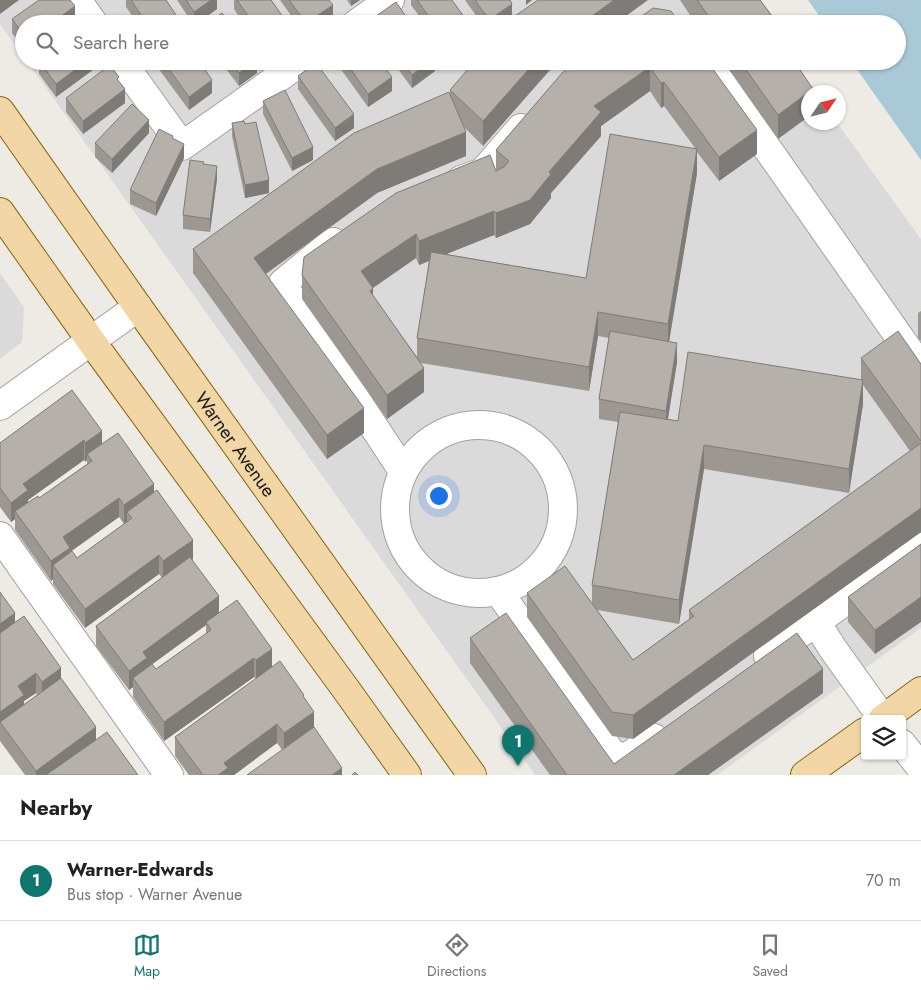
<!DOCTYPE html>
<meta charset="utf-8">
<style>
:root{--surface:#fff;--page:#f6f6f6;--text:#222;--muted:#767676;--line:#e0e0e0;--accent:#0f766e}
body{margin:0;font-family:Jost,sans-serif;background:var(--page);color:var(--text)}
.controls{position:absolute;right:15px;bottom:15px;display:grid;overflow:hidden;border-radius:5px;box-shadow:0 1px 4px #0004}
.controls button{width:45px;height:45px;display:grid;place-items:center;padding:0;border:0;border-bottom:1px solid var(--line);background:var(--surface);color:var(--text);font:25px sans-serif}
.compass{position:absolute;left:801px;top:85px;width:45px;height:45px;border-radius:50%;background:var(--surface);box-shadow:0 1px 4px #0004;rotate:55deg}
.you{position:absolute;left:438px;top:495px;width:18px;height:18px;margin:-12px;border:4px solid #fff;border-radius:50%;background:#1a73e8;box-shadow:0 0 0 8px #1a73e833}
.badge{display:grid;place-items:center;width:32px;height:32px;border-radius:50%;background:var(--accent);color:#fff;font-size:16px;font-weight:700}
.pin{position:absolute;translate:-50% -41px;filter:drop-shadow(0 1px 2px #0008)}
.pin::after{content:'';position:absolute;top:26px;width:18px;height:15px;background:inherit;clip-path:polygon(0 0,100% 0,50% 100%)}
.list{margin:0;padding:0;list-style:none}
h2{display:flex;justify-content:space-between;align-items:center;height:65px;margin:0;padding:0 20px;font-size:21px}
h2 small{font-size:16px;font-weight:400;color:var(--muted)}
.list li{display:grid;grid-template-columns:32px 1fr auto;gap:15px;align-items:center;box-sizing:border-box;height:80px;padding:0 20px;border-top:1px solid var(--line)}
.list b{display:block;font-size:19px;white-space:nowrap}
.list p{margin:0;font-size:16px;white-space:nowrap;color:var(--muted)}
.list em{font-size:16px;font-style:normal;color:var(--muted)}
.icon{flex:none;width:28px;height:28px;fill:none;stroke:currentColor;stroke-width:2;stroke-linecap:round;stroke-linejoin:round}
.map{position:relative;flex:none;width:921px;height:775px;overflow:hidden}
.search{position:absolute;background:var(--surface);box-shadow:0 1px 4px #0004;left:15px;right:15px;top:15px;height:55px;display:flex;align-items:center;gap:12px;box-sizing:border-box;padding:0 18px;border-radius:28px;color:var(--muted);font-size:19px}
.sheet{height:145px;background:var(--surface)}
nav{display:flex;justify-content:space-around;align-items:center;box-sizing:border-box;height:70px;border-top:1px solid var(--line);background:var(--surface);font-size:14px;color:var(--muted)}
nav a{display:grid;justify-items:center;gap:2px}
nav .on{color:var(--accent)}
.map>svg:first-child{display:block}
</style>
<div class="map">
<svg width="921" height="775" viewBox="0 0 921 775">
<rect width="100%" height="100%" fill="#edebe4"/>
<!-- residential -->
<path fill="#dbdada" d="M0,0H749L766,24H24V57L0,24Z
M27,61H793L816,92H808V122L837,123L921,239V628L717,775H535Z
M0,273L24,307L22,342L0,359Z"/>
<!-- water -->
<path fill="#a9c9d7" d="M808,0H921V160L851,61H897V24H825Z"/>
<g fill="none" stroke-linecap="round" stroke-linejoin="round">
<!-- minor casing -->
<g stroke="#a1a1a1" stroke-width="30">
<path id="minor" d="M77,0L94,24
M356,24L390,0
M121,61L182,146L302,61
M706,61L921,368
M461,180L483,172L521,128
M333,242L283,283L299,313L403,471
M0,406L138,307
M395 509a84 84 0 1 1 168 0a84 84 0 1 1-168 0Z
M0,536L169,775
M499,592L612,754L626,758L654,738
M816,622L833,649L883,719
M768,656L921,547
M902,744L921,768"/>
</g>
<!-- major casing -->
<g stroke="#876710" stroke-width="30">
<g id="major">
<path id="s1" d="M0,111L138,307L472,775"/>
<path d="M0,212L91,341L345,688L407,775"/>
<path d="M883,719L921,691"/>
<path d="M805,775L865,732"/>
</g>
</g>
<!-- minor -->
<use href="#minor" stroke="#fff" stroke-width="28"/>
<!-- major -->
<use href="#major" stroke="#f2d6a5" stroke-width="28"/>
</g>
<!-- wall -->
<path fill="#9d9792" fill-rule="evenodd" d="M126,0H166L182,24H138L126,7Z
M177,0H217V9L196,24H193Z
M234,0H271L288,24H244L234,9Z
M280,0H329L333,18L324,24H297Z
M347,0H360L351,6Z
M411,0H452L469,24H425L411,5Z
M465,0H510L512,17L503,24H482Z
M680,0H760L778,24H696Z
M12,19H75L68,24H24V48L12,33Z
M39,61H105L56,97L39,74Z
M158,61H199L212,93L189,110L158,68Z
M220,61H257V73L239,86Z
M335,61H380L392,91L368,107Z
M392,61H435V71L412,88Z
M707,61L757,154L719,181L697,152V173L669,341L677,362L668,419L678,421L861,380V358L921,364V532L633,739L612,736L527,617V593L592,603V585L618,422L599,419V399L609,338L598,336L589,391L421,363L424,392L387,419L302,299V275L496,171V150L563,72ZM650,91L661,108L664,106L695,148L586,278L446,254L494,235L496,238L530,224L551,198V193L601,136V126ZM416,258L419,265L429,261L417,338V357L373,296V288ZM863,385L910,451L689,610V619L633,660L597,610L679,624L704,469L849,493L863,404Z
M723,61H794L813,92L778,139Z
M549,71L483,146L465,128L466,156L377,193L266,274L364,433L327,459L193,273V249L450,94V90Z
M298,76L354,128L335,141L298,89Z
M119,82L125,103L83,134L66,112V98Z
M263,101L313,160L292,171L263,114Z
M232,123L245,124L269,193L245,198L232,136Z
M149,133L112,173L95,157V143Z
M184,158L156,216L130,204V190Z
M204,164L217,179L210,232L183,229V215Z
M921,311V341L918,338V313Z
M72,390L102,444L154,492L193,559L192,560L219,613L304,698L314,727L342,775L282,750L277,743L234,775H189L175,756V737L256,679L254,677L164,741L133,697V687L129,690L96,646V626L162,578L159,574L85,628L53,584V579L51,581L15,530V519L11,522L0,507V443ZM84,460L85,462L87,460V464L39,498L28,502V500ZM119,517L124,524L77,558L70,553V552ZM206,625V634L156,669L147,668Z
M921,544L875,654L848,622V597Z
M0,592L15,622L61,678L96,739L138,775H25L0,741ZM36,693L37,695L24,704V701Z
M470,638L614,764L823,693L708,775H550L470,663Z"/>
<!-- shaded-wall -->
<path fill="#7f7b77" d="M0,0H19L0,14Z
M211,0H217V9L196,24H194V12Z
M351,0H360L351,6Z
M526,0H532L526,5Z
M614,0H648L615,24H581Z
M512,4V17L503,24H489V20Z
M333,5V18L324,24H306Z
M75,6V19L68,24H50Z
M87,61H105L56,97V84Z
M255,61H257V73L239,86V73Z
M430,61H435V71L412,88V75Z
M536,61H562L549,71L483,146V121Z
M650,67V91L601,126V136L551,193V198L530,224L496,238V213L549,172L594,106Z
M392,77V91L368,107V94Z
M212,80V93L189,110V97Z
M664,82V106L661,108V83Z
M125,89V103L83,134V121Z
M813,89V92H808V117L778,139V115Z
M354,114V128L335,141V128Z
M149,120V133L112,173V159Z
M757,130V154L719,181V157Z
M466,132V156L377,193L254,282V258L377,169Z
M184,144V158L156,216V203Z
M313,147V160L292,171V158Z
M697,149V173L668,348V324Z
M217,166V179L210,232V219Z
M269,180V193L245,198V185Z
M494,211V235L419,265V241Z
M416,234V258L361,296V271Z
M373,288V313L370,291Z
M598,312V336L589,391V367Z
M677,343V362L666,430V411Z
M424,368V392L387,419V395Z
M863,380V404L849,493V469Z
M364,408V433L327,459V435Z
M102,431V450L87,454V460L85,462V443Z
M84,440V460L28,500V509L15,511V519L11,522V503L23,484Z
M704,445V469L679,624V600Z
M154,484V503L127,512V522L124,524V505Z
M119,498V517L70,552V567L53,565V579L51,581V561L63,537Z
M921,508V532L633,739V715Z
M193,540V559L163,580V561Z
M159,555V574L85,628V609Z
M219,596V615L206,622V625L133,678V687L129,690V671L143,652Z
M921,597V622L875,654V630Z
M15,613V632L0,643V624Z
M272,649V669L256,680V660Z
M254,658V677L164,741V722Z
M61,668V687L42,701V682Z
M823,669V693L708,775H674Z
M36,673V693L24,701V714L0,722V731V712L18,686Z
M314,712V731L284,752V733Z
M277,724V743L234,775H218L224,763Z
M96,727V746L56,775H36V771Z
M342,768V775H332Z"/>
<!-- building -->
<path fill="#b6b0aa" stroke="#7f7b77" d="M39,0H70L75,6L50,24H24V35L12,19Z
M131,0H166L182,24H147Z
M186,0H211L194,12Z
M237,0H271L288,24H254Z
M289,0H329L333,5L306,23Z
M417,0H452L469,24H434Z
M475,0H510L512,4L489,20Z
M538,0H614L581,24H507L512,18Z
M697,0H760L778,24H714Z
M396,2L411,24H375L372,19Z
M653,8L671,11L680,24H631Z
M222,13L231,24H207Z
M39,61H87L56,84Z
M163,61H199L212,80L189,97Z
M230,61H255L239,73Z
M345,61H380L392,77L368,94Z
M402,61H430L412,75Z
M475,61H536L483,121L450,90Z
M578,61H707L757,130L719,157L664,82L661,83L650,67L594,106L601,112L549,172L551,174L530,200L496,213L494,211L419,241L416,234L361,271L373,288L370,291L424,368L387,395L302,275L304,257L396,193L490,155L496,171L504,167L509,161L496,150L563,72Z
M740,61H794L813,89L778,115Z
M316,63L354,114L335,128L298,76Z
M110,65L119,77L117,79L125,89L83,121L66,98Z
M285,90L313,147L292,158L263,101Z
M449,92L466,132L377,169L254,258L364,408L327,435L193,249L354,133Z
M132,104L149,120L112,159L95,143Z
M244,121L245,124L256,122L269,180L245,185L232,123Z
M159,129L173,136L172,138L184,144L156,203L130,190Z
M610,134L697,149L668,324L598,312L589,367L417,338L431,252L586,278Z
M190,160L204,162L203,164L217,166L210,219L183,215Z
M610,331L677,343L666,411L599,399Z
M898,331L921,364V441L861,358Z
M688,352L863,380L849,469L704,445L679,600L592,585L620,412L678,421Z
M72,390L102,431L85,443L84,440L23,484L28,490L11,503L0,488V443Z
M118,433L154,484L124,505L119,498L63,537L70,548L51,561L15,511L38,496L39,498L92,461L87,454Z
M921,443V508L633,715L612,712L527,593L565,566L633,660L694,616L689,610Z
M157,490L193,540L163,561L159,555L85,609L53,565L72,551L77,558L132,518L127,512Z
M921,544V597L875,630L848,597Z
M190,557L219,596L143,652L147,658L129,671L96,626Z
M0,592L15,613L0,624Z
M237,600L272,649L256,660L254,658L164,722L133,678L152,664L156,669L211,630L206,622Z
M506,613L614,764L797,633L823,669L674,775H567L470,638Z
M24,616L61,668L42,682L36,673L18,686L24,695L0,712V633Z
M280,661L304,695L303,696L314,712L284,733L277,724L224,763L228,768L218,775H203L175,737Z
M61,678L96,727L36,771L0,722Z
M314,727L342,768L332,775H247Z
M107,732L138,775H46Z
M355,772L358,775H352Z"/>
<g text-anchor="middle" stroke-width="4.5" stroke-linejoin="round" paint-order="stroke">
<!-- street labels -->
<g font-size="19" fill="#1d1d1d" stroke="#fff">
<text dy="7" stroke="none"><textPath href="#s1" startOffset="408">Warner Avenue</textPath></text>
</g>
</g>
</svg>
<div class="controls">
<button><svg class="icon" aria-label="layers" viewBox="0 0 24 24"><path d="M12 4l9 5-9 5-9-5zM3 14l9 5 9-5"/></svg></button>
</div>
<svg class="compass" viewBox="-18 -18 36 36"><path d="M0-13l5 13h-10z" fill="#e53935"/><path d="M0 13l5-13h-10z" fill="#767676"/></svg>
<div class="you"></div>
<div class="pin badge" style="left:518px;top:766px">1</div>
<div class="search"><svg class="icon" aria-label="search" viewBox="0 0 24 24"><circle cx="10" cy="10" r="6"/><path d="M15 15l6 6"/></svg>Search here</div>
</div>
<section class="sheet">
<h2>Nearby<small></small></h2>
<ul class="list">
<li><span class="badge">1</span><div><b>Warner-Edwards</b><p>Bus stop · Warner Avenue</p></div><em>70 m</em></li>
</ul>
</section>
<nav>
<a class="on"><svg class="icon" aria-label="map" viewBox="0 0 24 24"><path d="M3 6l6-2 6 2 6-2v14l-6 2-6-2-6 2zM9 4v14M15 6v14"/></svg>Map</a>
<a><svg class="icon" aria-label="directions" viewBox="0 0 24 24"><path d="M12 3l9 9-9 9-9-9zM9 14v-3h6M13 9l2 2-2 2"/></svg>Directions</a>
<a><svg class="icon" aria-label="saved" viewBox="0 0 24 24"><path d="M7 4h10v16l-5-4-5 4z"/></svg>Saved</a>
</nav>
